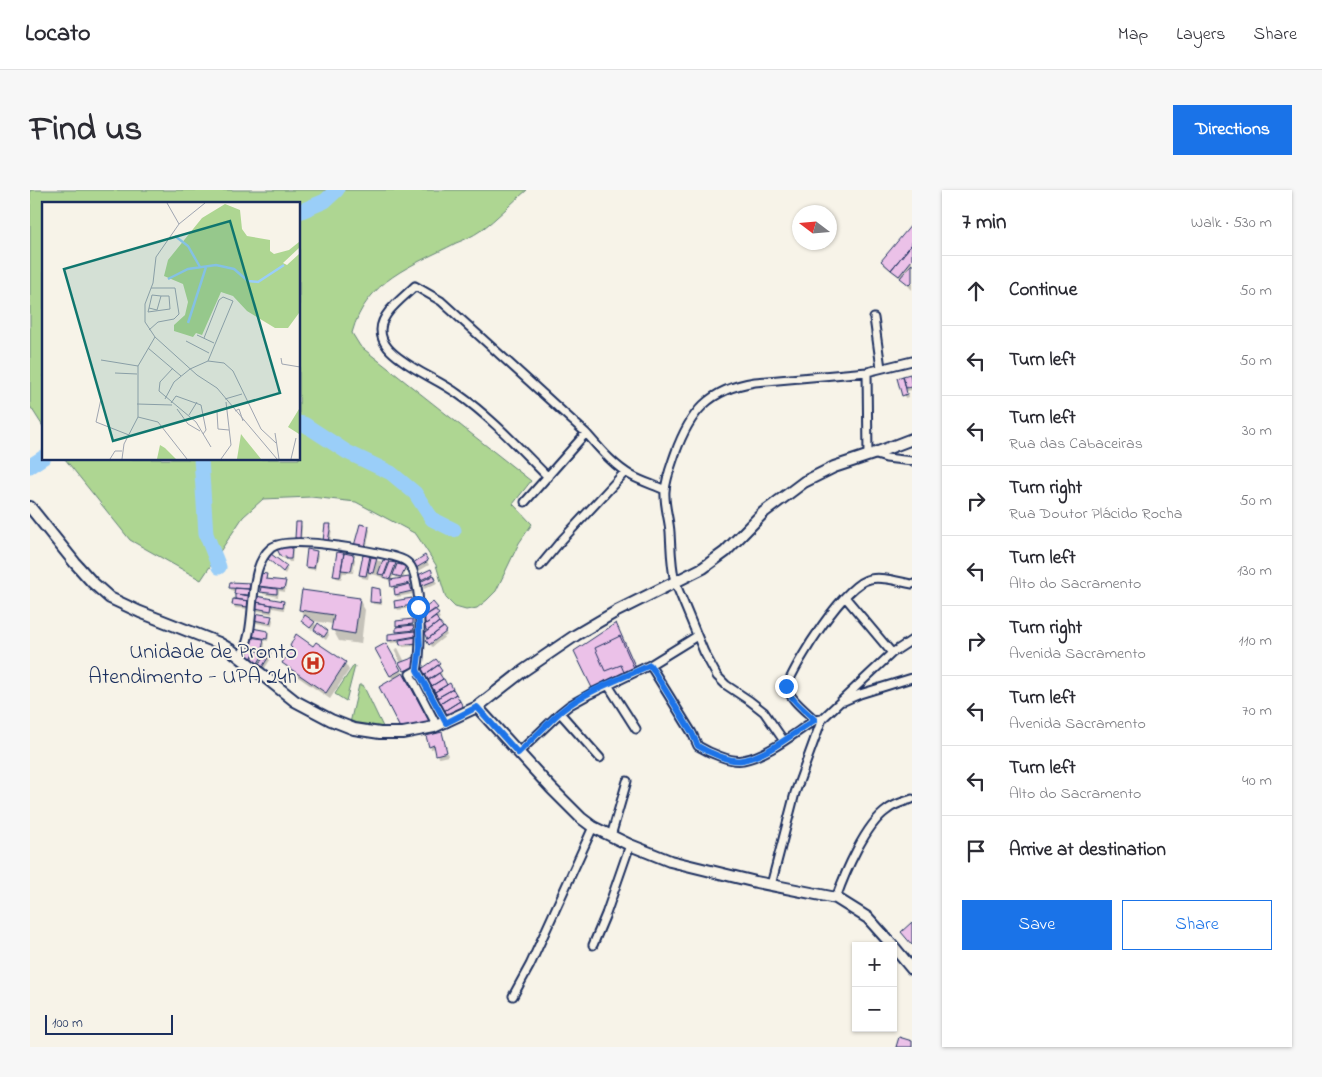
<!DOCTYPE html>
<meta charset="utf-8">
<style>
:root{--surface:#fff;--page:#f7f7f7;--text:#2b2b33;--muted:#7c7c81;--line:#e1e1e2;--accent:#1a73e8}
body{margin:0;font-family:"Indie Flower",sans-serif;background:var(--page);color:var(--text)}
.controls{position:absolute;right:15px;bottom:15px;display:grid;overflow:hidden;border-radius:0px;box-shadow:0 1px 4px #0004}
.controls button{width:45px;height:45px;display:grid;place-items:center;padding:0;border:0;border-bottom:1px solid var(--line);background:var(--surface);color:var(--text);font:25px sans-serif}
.compass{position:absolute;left:762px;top:15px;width:45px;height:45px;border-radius:50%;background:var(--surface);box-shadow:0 1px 4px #0004;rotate:286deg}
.scale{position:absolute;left:15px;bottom:12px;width:128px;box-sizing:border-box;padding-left:5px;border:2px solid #1b2f5e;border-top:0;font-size:14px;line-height:18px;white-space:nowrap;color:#1b2f5e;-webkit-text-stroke:4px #f7f3e8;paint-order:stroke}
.stop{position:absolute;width:15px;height:15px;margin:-11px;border:4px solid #1a73e8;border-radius:50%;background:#fff}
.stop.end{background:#1a73e8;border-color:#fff;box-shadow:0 1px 5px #0008}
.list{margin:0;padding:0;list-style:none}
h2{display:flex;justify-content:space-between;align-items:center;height:65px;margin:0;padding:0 20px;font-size:21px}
h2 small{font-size:16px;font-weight:400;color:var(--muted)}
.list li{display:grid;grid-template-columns:32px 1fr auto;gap:15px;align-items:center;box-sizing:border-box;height:70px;padding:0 20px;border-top:1px solid var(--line)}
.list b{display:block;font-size:19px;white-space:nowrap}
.list p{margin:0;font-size:16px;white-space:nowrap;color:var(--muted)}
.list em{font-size:16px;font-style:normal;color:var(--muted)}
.actions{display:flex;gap:10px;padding:15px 20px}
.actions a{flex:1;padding:11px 0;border:1px solid var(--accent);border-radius:0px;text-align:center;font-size:18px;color:var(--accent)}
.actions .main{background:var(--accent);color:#fff}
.icon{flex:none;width:28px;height:28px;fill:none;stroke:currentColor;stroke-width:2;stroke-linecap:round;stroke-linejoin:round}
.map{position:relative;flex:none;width:882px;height:857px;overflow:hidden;border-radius:0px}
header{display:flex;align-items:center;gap:30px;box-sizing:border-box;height:70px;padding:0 25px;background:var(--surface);border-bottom:1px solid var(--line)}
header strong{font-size:24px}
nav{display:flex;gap:28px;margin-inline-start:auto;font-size:18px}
.intro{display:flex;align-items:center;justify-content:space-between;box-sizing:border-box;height:120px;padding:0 30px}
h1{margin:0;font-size:35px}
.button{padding:12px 22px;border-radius:0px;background:var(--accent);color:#fff;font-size:18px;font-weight:700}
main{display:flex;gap:30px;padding:0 30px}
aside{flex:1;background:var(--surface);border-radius:0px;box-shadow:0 1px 4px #0004}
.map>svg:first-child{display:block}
</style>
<header>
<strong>Locato</strong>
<nav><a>Map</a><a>Layers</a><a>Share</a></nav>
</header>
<div class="intro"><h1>Find us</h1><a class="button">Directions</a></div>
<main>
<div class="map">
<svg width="882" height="857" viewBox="0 0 882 857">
<rect width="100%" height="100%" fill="#f7f3e8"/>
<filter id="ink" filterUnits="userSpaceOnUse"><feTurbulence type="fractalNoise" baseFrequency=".02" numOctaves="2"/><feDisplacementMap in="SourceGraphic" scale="10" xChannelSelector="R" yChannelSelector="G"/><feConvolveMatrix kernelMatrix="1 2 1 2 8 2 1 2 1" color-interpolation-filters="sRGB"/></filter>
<g filter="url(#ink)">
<!-- green -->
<path fill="#aed692" stroke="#648278" d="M0,0H497C481,13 467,29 450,41C443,46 434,50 426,53C382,76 336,90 322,143L330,156L501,291L483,314L502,334L489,353L466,401L457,410L447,418L436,420L425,417L416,408L406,375L386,344L326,312L281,307L233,309L213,327L171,390L100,350L35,269H269V14H14V238L0,216Z
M324,475L325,476L316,511L305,504Z
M329,495H333L354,539H341L320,533Z"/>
<!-- shadow -->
<path fill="#0003" d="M882,36V100L873,90L855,76L852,71Z
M880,186L882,192V200L877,201L878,207L875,208L869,189Z
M270,333L272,336L271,351H268L266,348Z
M300,335L302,338L300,354H296Z
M338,337L340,340L336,360L327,359Z
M262,358L263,361L262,372H259L257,369H254L249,360Z
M286,362L288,365L285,380L278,379L276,376Z
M323,366L325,369L323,383H313L311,389L306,388L304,385Z
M334,367L365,375L367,378L375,377L376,380L373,389L378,388L383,404L367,407L361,391L372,389L366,387L364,384L361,391L346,385L339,384L338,389L332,388L331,385Z
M395,367L399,375L389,381L385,373Z
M239,368L256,377L257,380L255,384Z
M402,384L407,393L394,399L391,390Z
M236,385L237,391L255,392L256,395L255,402L249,401L248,407L233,404L232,399L229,395Z
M220,394L222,397L219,419L205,418L204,414L206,410V401H202L200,397Z
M349,400L351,403L352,415L343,414L342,411Z
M227,408L253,412L255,415L254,420L243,418L242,424L228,421L226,418Z
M329,409L335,420L331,454L309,451L303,440V434L283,431L287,437L298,442L299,445L296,450L287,443L284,438L282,440L273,431L275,428L270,419Z
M381,410L383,418L368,420L366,417Z
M406,418L408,421L406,422L410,428L407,430L417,445L402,457L396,444L399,442L394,428Z
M241,427L243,430L242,436L226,433L225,430Z
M382,430L388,456L373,457L371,452L361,453L359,450L369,444L367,432Z
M238,442L239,445L238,451L233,450L235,453L234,462H232L235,467L240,464L242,467L233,481L216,470L221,460L219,456L224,449L222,446Z
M590,442L609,485L568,504L564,497Z
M356,454L373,486L402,539L375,545L371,538L363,490L347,459Z
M283,458L315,473L319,480L300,509L258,480L254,473Z
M368,458L375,472L384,469L386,480L377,484L364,460Z
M406,470L412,485L410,487L417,496L420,495L434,520L420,528Z
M412,543L418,566L409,568L406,558L401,559L400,556Z"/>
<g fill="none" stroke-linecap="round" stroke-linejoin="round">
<!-- river -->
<path stroke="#9acef8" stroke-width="15" d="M269,22L295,11L307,0
M269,233L274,234L317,262L361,283L385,303L402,329L424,340
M171,269L176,344L189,377
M0,276L14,267"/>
</g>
<!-- building -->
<path fill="#ebc1e8" stroke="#1b2f5e" d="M882,34V54L861,80L851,71Z
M882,54V70L869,86L861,80Z
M882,74V92L879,95L870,88Z
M880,184L882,197L876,198L873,186Z
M873,186L877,204L872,206L867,188Z
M266,332H271L270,349L265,348Z
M295,334H301L298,352L293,351Z
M330,334L339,336L335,358L324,356Z
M253,357H262L261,369H256V366L251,367L247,359Z
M277,359L287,361L284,378L275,377Z
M307,362L314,363L310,387L303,386Z
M314,363L324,365L321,381L311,380Z
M241,364L257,376L253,382L237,368Z
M333,365L340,366L336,386L329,385Z
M395,365L398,371L386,378L383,373Z
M341,367L347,368L343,383L338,382Z
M353,370L359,371L354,385L348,384Z
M360,372L366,373L360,389L354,387Z
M367,374L376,376L371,387L363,385Z
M401,379L403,384L389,391L388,385Z
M230,383L237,384L236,389L256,391L254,399L228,396Z
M404,385L406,390L391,396L390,392Z
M379,387L380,393L361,397L360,390Z
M200,392L221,393L220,399L199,398Z
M380,394L382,401L365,405L364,398Z
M231,397L247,399V404L230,402Z
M341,397L350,399L351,413L340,412Z
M205,398L219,399V405L204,404Z
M272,400L330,408L325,444L301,440L304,425L269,420Z
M205,404L220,406L219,411L205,409Z
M226,406L254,411L253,417L226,412Z
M382,408V415L365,418L364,411Z
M203,409L219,411L218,417L202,415Z
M226,412L242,415L241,421L225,418Z
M403,412L408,418L395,426L392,420Z
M405,419L409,424L396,434L392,428Z
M224,423L242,426L240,433L223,430Z
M275,425L285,432L280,438L271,431Z
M406,427L409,432L397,441L394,435Z
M383,429V434L366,436V431Z
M409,432L413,437L398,449L395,443Z
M288,433L298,441L294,447L284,440Z
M586,433L606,478L562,498L544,461Z
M383,435L384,440L366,442V437Z
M414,437L417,441L399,455L396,450Z
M222,438L238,441L237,449L221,446Z
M385,441L386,446L358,451V444Z
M266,444L283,456L286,452L316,472L296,503L252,473L262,458L260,456Z
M590,446L604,478L594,482L591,475L575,481L565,458Z
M219,447L234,449L232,459L217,457Z
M386,447L387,453L370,455L369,450Z
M356,453L371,480L360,486L345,459Z
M218,458L226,460L219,472L213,466Z
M226,461L234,463L225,478L220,473Z
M237,461L241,463L231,479L228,476Z
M385,467L386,472L385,477L374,481L369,473Z
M406,469L410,474L394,485L390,480Z
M408,475L412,481L398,491L394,485Z
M373,483L400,532L370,538L349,497Z
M409,483L413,489L400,497L396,491Z
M413,489H414L417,495L403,503L400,497Z
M420,493L423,499L407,508L403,503Z
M423,499L426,504L410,514L407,508Z
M426,504L430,511L414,521L410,514Z
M430,511L433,517L417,526L414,521Z
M412,542L417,562L406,565L404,555L399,557L396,546Z
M882,732V755L871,742Z
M869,847L882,851V857H866Z"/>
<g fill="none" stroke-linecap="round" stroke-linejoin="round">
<!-- street casing -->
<g stroke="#1b2f5e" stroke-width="11">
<path id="street" d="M844,128L851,178
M837,182L838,266
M843,264L856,268L882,271
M518,287C489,258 461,227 428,204C410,191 389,183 372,170C362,163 351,154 351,140C351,123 374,107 385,96L411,111L556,243C570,259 584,276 602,286C613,292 624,295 635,300
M495,312L556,243
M510,376L530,352L595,282
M815,407L862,463
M210,467C221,450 221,427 223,408C225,390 227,370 241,358C259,344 339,361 362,366C368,368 375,369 379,374C392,388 392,462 387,480
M620,475L662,543L668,556C678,562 702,573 713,570C739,565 763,544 785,530L792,529L862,463L882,450
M387,480L380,484L407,536
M387,480L416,533
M578,495L606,539
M814,511L830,504L882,488
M530,523L570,568
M785,530C776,521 759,509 757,496C766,472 815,393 840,389C853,386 869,392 882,394
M754,551L734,522L720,511L696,495L687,486L674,462L645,392C641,375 641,359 640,342C639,328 634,315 635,301C636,288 641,276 645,264C660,222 679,199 725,192L837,182L882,171
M488,563L530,523L540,515L560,504L620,475L667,446
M581,646L597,591
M741,695L765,603L792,529
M806,708C815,683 835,635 857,620C864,614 873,612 882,609
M563,755L576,724L600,655
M483,806L500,775L563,637"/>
</g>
<!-- secondary casing -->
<g stroke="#1b2f5e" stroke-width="14">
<path id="secondary" d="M0,317L45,373L62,392L80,408L110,422L189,453L201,460L265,511L301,530L324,539L350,543H373L404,537L447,517L493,481L546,445L587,421L673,378L695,362L734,322L774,292L804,277L843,264L882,249
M447,517L521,598L551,628L563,637L600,655L640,671L726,692L806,708L838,728L863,756
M863,756L882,779"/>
</g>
<!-- street -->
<use href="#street" stroke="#f7f3e8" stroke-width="7"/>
<!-- secondary -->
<use href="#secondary" stroke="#f7f3e8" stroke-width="10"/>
</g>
</g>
<g fill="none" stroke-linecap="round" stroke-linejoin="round" filter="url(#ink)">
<!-- route -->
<path stroke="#1a73e8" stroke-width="6" d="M388,417L390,457L387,480L416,533L447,517L488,563C502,550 516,535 530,522C555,501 591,489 620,475L662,543L668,556C678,562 701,573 713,570C739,565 763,543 785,530C776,521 759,509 756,496"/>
</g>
<!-- icons -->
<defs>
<g id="hospital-ring" transform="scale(1.125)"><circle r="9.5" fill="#f7f3e8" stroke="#c8321e" stroke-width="1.5"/><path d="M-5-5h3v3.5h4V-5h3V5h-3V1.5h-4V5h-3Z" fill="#c8321e"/></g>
</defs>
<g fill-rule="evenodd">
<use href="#hospital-ring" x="283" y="473"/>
</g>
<g text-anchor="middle" stroke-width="4" stroke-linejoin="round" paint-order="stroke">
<!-- poi labels -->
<g font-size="22" fill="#1b2f5e" stroke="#f7f3e8" text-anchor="end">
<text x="267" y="468">Unidade de Pronto<tspan x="267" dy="25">Atendimento - UPA 24h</tspan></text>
</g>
</g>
<!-- overview -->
<g transform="translate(12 12)">
<rect width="258" height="258" fill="#f7f3e8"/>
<path d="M183,2L198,8L200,27L205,34L228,38V49L232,52L247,48L257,40V46L241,61L245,63L257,52V111L246,126H233L205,109L191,94L179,90L160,133L154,131L151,135L132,129V123L143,113L146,100L141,82L122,74L126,58L160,16ZM257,207V232L246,225ZM199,232L202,236L219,257H195ZM118,243L123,246L134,257H115Z" fill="#aed692"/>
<path fill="none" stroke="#9acef8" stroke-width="2.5" d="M133,34L146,44L158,65M126,77L146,67L174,63L192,67L206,79L216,80L242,63M146,121L164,65"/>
<path fill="none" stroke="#9fa5b1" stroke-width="1" d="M125,1L137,22M163,1L137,22L114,55L111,81L103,102V120L113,135L155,173L175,186L235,257M106,110L107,106L115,108L119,94L110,93L107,106M106,110L128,107L127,94H119M107,128L116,120L132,117L137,112L133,86H109M155,133L172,141M162,136L177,98L181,95L191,99L166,159M144,139L167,151M106,146L139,174M239,156L240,162L258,165M59,158L96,164M131,166L118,180L117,189L154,220L169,245M73,171L95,172M59,197L54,220L87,233M123,197L132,180L148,167L166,159L182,161L191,169L219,227L234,241M183,197L200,192M129,201L134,194L159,203L164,228L161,232M95,202L130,203M135,207L146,222L158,229M193,209L197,207L201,219M175,210L176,227L187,228M147,213L155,200M96,215L116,220L145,257M233,231L237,257M68,257L73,249H80M80,257L82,242L96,215V164L113,135M179,257L189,243L184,200M249,257L254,236"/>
<path fill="#0f766e" fill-opacity="0.15" stroke="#0f766e" stroke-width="2.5" d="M188,19L238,191L71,239L22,67Z"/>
<rect width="258" height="258" fill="none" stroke="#1b2f5e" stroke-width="2.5"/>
</g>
</svg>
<div class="controls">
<button>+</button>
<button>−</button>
</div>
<svg class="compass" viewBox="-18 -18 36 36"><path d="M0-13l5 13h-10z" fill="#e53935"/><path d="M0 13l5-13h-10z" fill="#7c7c81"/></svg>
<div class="scale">100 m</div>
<div class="stop" style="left:388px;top:417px"></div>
<div class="stop end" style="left:756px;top:496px"></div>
</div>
<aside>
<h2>7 min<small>Walk · 530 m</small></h2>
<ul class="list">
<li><svg class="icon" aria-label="ahead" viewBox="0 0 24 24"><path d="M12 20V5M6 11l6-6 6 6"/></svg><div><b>Continue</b></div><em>50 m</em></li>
<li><svg class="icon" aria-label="left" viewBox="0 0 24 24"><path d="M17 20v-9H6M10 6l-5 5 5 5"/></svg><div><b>Turn left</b></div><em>50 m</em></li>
<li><svg class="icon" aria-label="left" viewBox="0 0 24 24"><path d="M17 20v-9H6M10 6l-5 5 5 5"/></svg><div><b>Turn left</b><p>Rua das Cabaceiras</p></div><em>30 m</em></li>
<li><svg class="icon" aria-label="right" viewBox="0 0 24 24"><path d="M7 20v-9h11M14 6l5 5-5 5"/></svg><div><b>Turn right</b><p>Rua Doutor Plácido Rocha</p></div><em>50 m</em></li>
<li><svg class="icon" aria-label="left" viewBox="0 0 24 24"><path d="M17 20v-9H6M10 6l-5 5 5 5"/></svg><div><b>Turn left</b><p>Alto do Sacramento</p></div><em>130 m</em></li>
<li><svg class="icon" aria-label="right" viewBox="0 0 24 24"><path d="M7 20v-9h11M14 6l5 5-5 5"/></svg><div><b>Turn right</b><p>Avenida Sacramento</p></div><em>110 m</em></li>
<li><svg class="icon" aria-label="left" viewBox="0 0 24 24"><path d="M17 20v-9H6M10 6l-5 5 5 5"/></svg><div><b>Turn left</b><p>Avenida Sacramento</p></div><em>70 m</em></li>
<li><svg class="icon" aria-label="left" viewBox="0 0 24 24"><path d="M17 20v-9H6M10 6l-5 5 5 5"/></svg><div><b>Turn left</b><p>Alto do Sacramento</p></div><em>40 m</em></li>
<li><svg class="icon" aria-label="arrive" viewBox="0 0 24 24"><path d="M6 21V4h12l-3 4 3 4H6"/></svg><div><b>Arrive at destination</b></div></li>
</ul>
<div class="actions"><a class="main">Save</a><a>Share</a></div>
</aside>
</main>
